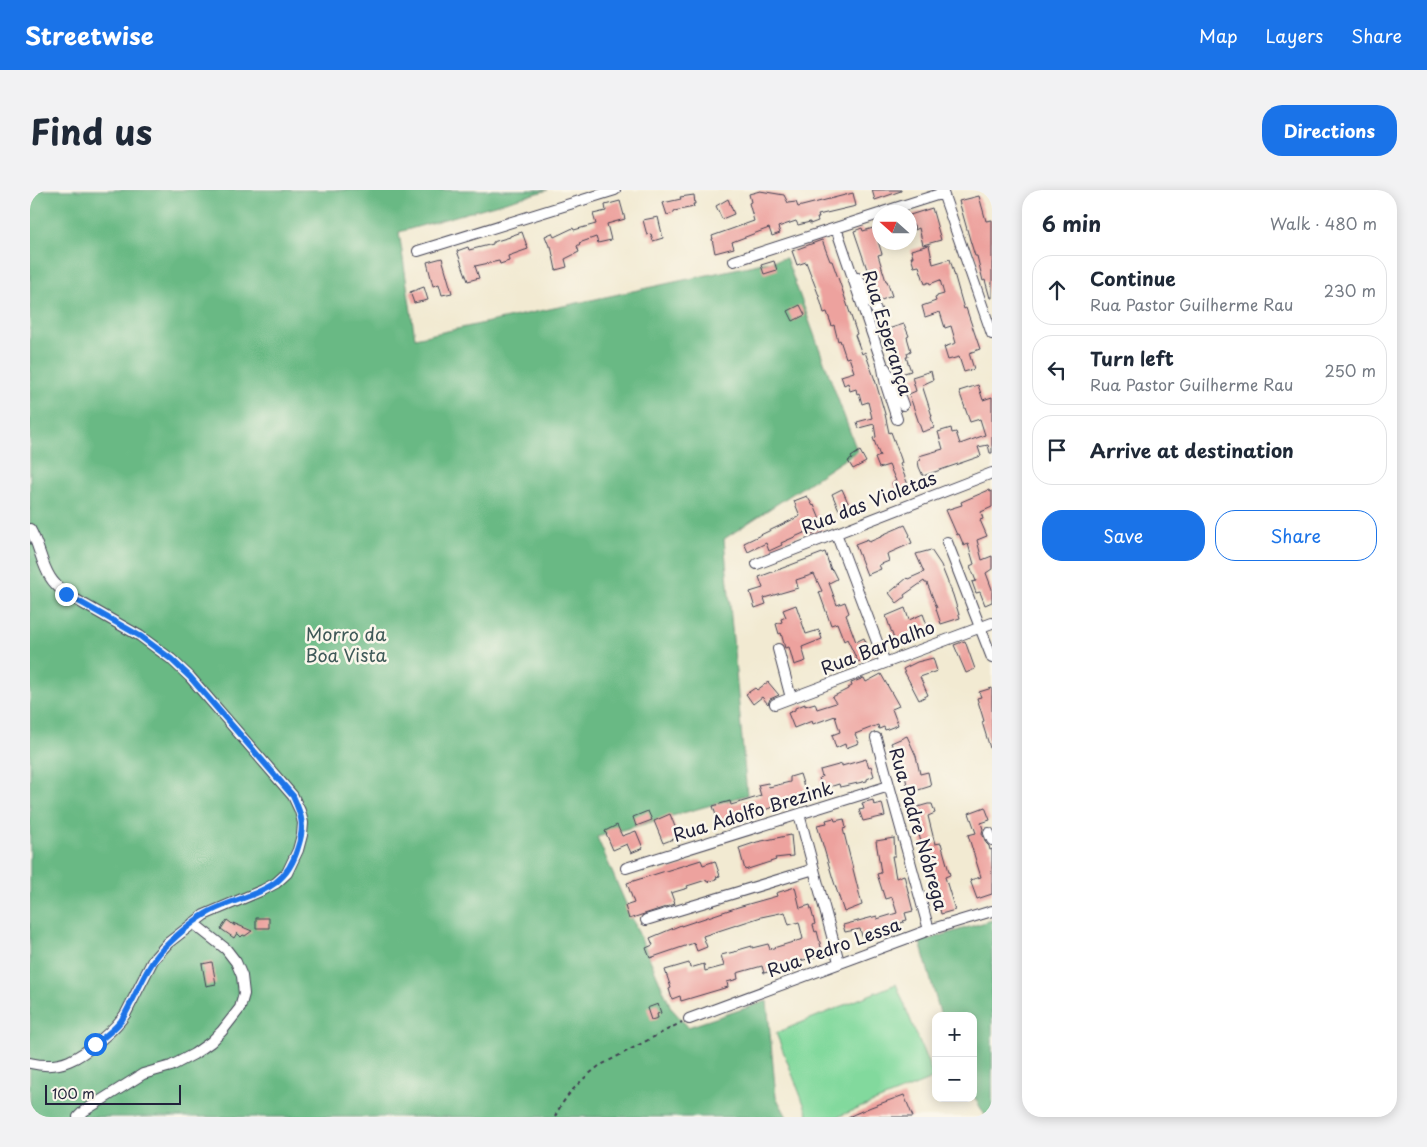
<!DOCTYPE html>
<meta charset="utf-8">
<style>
:root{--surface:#fff;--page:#f2f2f3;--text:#1f2937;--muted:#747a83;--line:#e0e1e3;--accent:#1a73e8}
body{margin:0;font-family:"Playpen Sans",sans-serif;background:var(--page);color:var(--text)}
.controls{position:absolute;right:15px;bottom:15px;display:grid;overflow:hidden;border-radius:10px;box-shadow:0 2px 12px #0003}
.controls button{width:45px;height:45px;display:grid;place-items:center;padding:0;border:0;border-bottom:1px solid var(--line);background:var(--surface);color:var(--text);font:25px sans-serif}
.compass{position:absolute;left:842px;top:15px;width:45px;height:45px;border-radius:50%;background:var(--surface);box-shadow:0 2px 12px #0003;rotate:291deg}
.scale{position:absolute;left:15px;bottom:12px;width:136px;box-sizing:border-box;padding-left:5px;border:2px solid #22223b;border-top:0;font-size:14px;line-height:18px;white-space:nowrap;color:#22223b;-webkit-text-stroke:4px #fbf7ec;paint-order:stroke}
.stop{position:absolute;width:15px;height:15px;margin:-11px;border:4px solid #1a73e8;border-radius:50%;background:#fff}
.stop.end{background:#1a73e8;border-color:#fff;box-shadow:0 1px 5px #0008}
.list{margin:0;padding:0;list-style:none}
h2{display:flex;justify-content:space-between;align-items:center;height:65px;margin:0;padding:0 20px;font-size:21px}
h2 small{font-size:16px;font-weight:400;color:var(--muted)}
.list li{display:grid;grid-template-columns:32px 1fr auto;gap:15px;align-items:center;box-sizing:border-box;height:70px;margin:0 10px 10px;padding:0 10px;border:1px solid var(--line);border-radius:20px}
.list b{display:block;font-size:19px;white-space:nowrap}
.list p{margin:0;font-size:16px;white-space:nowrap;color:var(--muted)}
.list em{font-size:16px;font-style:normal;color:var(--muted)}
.actions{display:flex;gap:10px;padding:15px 20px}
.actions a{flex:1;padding:11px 0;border:1px solid var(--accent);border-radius:20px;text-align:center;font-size:18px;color:var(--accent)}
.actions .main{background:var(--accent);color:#fff}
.icon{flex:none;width:28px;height:28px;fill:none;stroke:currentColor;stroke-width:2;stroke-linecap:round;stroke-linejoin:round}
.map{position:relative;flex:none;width:962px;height:927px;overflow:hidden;border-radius:20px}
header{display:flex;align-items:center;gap:30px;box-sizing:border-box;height:70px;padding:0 25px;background:var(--accent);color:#fff}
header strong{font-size:24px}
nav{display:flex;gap:28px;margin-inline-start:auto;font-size:18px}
.intro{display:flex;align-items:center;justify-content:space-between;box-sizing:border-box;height:120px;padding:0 30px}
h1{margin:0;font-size:35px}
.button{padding:12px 22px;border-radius:20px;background:var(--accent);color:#fff;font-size:18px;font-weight:700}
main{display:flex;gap:30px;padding:0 30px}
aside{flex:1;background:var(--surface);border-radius:20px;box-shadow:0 2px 12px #0003}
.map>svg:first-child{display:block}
</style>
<header>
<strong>Streetwise</strong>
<nav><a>Map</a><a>Layers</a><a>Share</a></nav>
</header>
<div class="intro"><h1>Find us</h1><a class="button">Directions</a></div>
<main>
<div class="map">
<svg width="962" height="927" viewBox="0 0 962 927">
<rect width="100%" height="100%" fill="#fbf7ec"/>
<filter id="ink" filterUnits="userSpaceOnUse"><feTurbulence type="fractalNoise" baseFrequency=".02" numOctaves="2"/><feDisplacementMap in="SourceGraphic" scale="10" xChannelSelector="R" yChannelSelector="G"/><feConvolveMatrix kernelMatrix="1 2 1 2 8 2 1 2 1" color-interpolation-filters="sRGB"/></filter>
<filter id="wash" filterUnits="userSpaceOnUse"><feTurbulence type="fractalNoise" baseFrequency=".0096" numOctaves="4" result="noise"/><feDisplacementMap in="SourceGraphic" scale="20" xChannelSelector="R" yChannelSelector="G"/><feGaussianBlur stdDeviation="1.12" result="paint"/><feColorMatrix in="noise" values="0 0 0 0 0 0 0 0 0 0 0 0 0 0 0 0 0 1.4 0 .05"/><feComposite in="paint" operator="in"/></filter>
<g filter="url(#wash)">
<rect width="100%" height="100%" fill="#f2ead2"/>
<!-- green -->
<path fill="#82d99d" stroke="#527e6c" d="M866,794L904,888L807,927H779L746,843Z"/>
<!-- forest -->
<path fill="#69b984" stroke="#466e60" d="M0,0H518L369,42L385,148L756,68L827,261L694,349L717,605L567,647L641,818L658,837L737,811L746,907L757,927H0Z
M962,730V927H956L943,905V826H911L890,752Z"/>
<g id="blocks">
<!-- building -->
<path fill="#eda29e" d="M842,0H871V1L845,10Z
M730,1L754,5L758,13L766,12L768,17L823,3L826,16L788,25L789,28H787L788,31L780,34V32L768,35L766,31L748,37L750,43L742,46L739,38L702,52L704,58L685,63L682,49H683L682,46L724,31L719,13L721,12L719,4Z
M664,5L665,14H663L664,17L644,21V23L637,25L633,13L651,9L650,7Z
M949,6L956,31L962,30V108H960L955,90L953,91L947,66H945L940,50L929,11Z
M698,9L704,24L692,29L686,16Z
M590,11L595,29L577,34L581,50L568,53L566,47L549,53L550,54L547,56L549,62L535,69L537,77L526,80L521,56H519L515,46L522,43L524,47L543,38L544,40L566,34L563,24L576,21L575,15Z
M902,18L911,50L893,55L889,38L885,40L884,35L880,36V25Z
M628,27L633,48L623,51L621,44L617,45L613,30Z
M850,36V47L847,48L852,64L848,65L856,91H857L862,106L849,111L842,100L841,95L842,94L824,41L832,38L833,41Z
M492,42L498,59L478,66L479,71L470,74L469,71L445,76L449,88L438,91L427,61L438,57L439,60L463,54V52L480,47V46Z
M792,50L800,71H802L812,99L827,144L825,145L832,164L835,162L846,193L855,224L859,243L861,242L871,269L872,273L870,274L880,300L867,305L862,293L866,291L859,275L849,278L845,268L850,266L843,248L846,247L844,234L829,238L827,232L842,228L838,212L832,214L829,203L827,204L826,199L820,201L818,193L814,195L811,186L824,182L819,167L816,168L810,150L808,151L804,135L802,136L797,122L794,123L789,106L776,72L767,75L762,61Z
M899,55L903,74L920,69L934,119L936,118L950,159L939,163L944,179L934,182L929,167L918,170L914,157L926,153L921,136L915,138L910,122L895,127L892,116L906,111L905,108L907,107V106L914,104L910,90L900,94L899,92L895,94L889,76L884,77L881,67H883L881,60Z
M412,68L422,103L412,105L409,94L403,96L397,72Z
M744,71L747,80L734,84L731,75Z
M394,97L398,110L384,113L380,102Z
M770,115L775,125L763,131L758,121Z
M874,134L879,146L877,147L881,161L877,163L878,167H876L881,181L871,184L864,155H865L858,139Z
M901,181L903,190L892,195L902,226L901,227L904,238L892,242L879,204L886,201L882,187Z
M948,195L953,210L962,207V263H960L958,255L948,257L951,266L893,286L889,277L888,271L891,270L889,266L913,259L908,242L921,238L922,243L926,242L930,254L955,245L950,229L940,232L929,201Z
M830,261L836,272L823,279L818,271L822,269L821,267Z
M812,299L820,317L810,322L802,304Z
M959,300L960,302L962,301V317L951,322L953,329L950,330L957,346L947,350L952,370L962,366V379L956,383L962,399V412L955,415L950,402L946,403L942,392L946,391L940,376L944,374L938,354L934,356L929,344L927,345L916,320L932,315L931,312Z
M777,306L783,316L784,315L794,339L782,344L781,342L777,344L776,342L751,353L752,355L739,361L736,353L718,362L714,353L770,326L764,311Z
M875,335L880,345L879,346L882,353L857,364L859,371L849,375L851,379L837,385L825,354L838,349L839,352L853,346L852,345Z
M901,360L911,375L923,405L930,428L911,434L906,419L907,418L897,393H895L894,391L874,405L875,407L867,413L859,403L877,388L878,389L894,382L886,364Z
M795,362L801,380L802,379L807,389L799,393L807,415L815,412L819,423L816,425L826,452L834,448L842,466L828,472L817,449L814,451L807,433L801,435L789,402L792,401L784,384L766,390L768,398L734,408L736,414L725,418L720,402L733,398L729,387Z
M766,415L776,444L789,440L792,449L772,457L776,471L764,475L759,457L755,458L751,443L749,444L746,434L752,432L751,429L756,427L753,420Z
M875,418L879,430L893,424L899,440L865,452L856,426Z
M935,451L945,479L936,483L924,455Z
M903,468L907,481L890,487L898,505L889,510L873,479L887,472Z
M851,484L869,516L862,519L868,535L855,540L854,537L849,539L848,535L825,544L829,553L816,558L815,554L806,558L802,545L810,542L805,526L783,534L782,531L764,538L758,523L765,520V518L775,514V516L785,513L787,519L806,513L802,507L818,499V498L822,496L821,493L834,488L836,492Z
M738,492L749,505L740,509L738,514L732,507L723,514L716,504L725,498L727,500Z
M962,498V558H960L952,532L954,531L947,508L951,507L949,502Z
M877,546L886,566L890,584L898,582L901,596L879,603L869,560L865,562L861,553Z
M836,569L839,577L841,576L844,586L837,589V591L810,597L809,594L793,599L789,588L792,587L790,580L812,574V576Z
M770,584L777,606L728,622L729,624L717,628L716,623L702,627L703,630L689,635L683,616L700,611L701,615L731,606L728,595L738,593L739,597L760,592V587Z
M843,610L844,615L852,613L855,626L833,631L829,620L834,619L832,613Z
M898,614H902L905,623L898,626L905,654L911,653L920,685L915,687L925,720L911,724L904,691L891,652L887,637L889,636L884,618Z
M955,617L960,630L951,633L953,639L952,643L956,653L959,656L960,660L962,659V704L947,709L940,690L951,687L938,645L946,643L939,623Z
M618,621L622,630L606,636L603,627Z
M640,624L649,647L633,653L624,631Z
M804,628L805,631L814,629L816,638L813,639L832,715L814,722L803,689L787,635L797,633L796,630Z
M587,635L592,646L606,641L613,658L601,663L597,654L583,660L575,641Z
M761,645L763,666L745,668L746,670L715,680L709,658L727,652Z
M864,648L865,666H862L866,688L874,685L883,721L875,723L877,730L873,731L874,732L850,739L851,744L833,749L830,739L815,742L813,735L847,726V729L867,723L862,707L855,709L847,684L851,683L846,651Z
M671,670L673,675L685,671L690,686L686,687L687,689L677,692L676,690L657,696L658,698L641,703L645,714L599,729L595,716L604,713L597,693Z
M765,697L770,718L780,715L785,734L783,735L785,742L787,741L793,765L762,773L764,781L756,784L754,778L734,783L732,776L707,783L708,789L697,792L698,797L651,811L650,806L642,809L639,799L641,798L635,780L659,773L660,778L674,774L675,781L694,776L691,765L708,761V760L722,756V758L738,754L740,759L773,749L769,732L759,735L755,722L731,727L673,746L677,757L667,761L664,753L620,768L616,758L623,755L620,748L651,735V736L708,717L747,706L746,703Z
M226,728H239V738H226Z
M197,730L205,736L203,733L222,741L215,746L213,745L211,747L207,743L204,748L191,739Z
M182,772L186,794L176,796L172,774Z
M628,814L631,823L627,824L628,828L621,830L617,818Z
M874,905L883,927H818L841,917Z"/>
</g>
</g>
<g filter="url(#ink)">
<use href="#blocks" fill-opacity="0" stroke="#414052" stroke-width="1"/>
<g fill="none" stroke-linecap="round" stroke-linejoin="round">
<!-- minor casing -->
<g stroke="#414052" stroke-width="12">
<path id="minor" d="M853,22L913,3L962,144
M806,38L852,173L856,195L867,229
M388,61L585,0
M704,71L849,24
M828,88L846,120
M855,178L867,199L873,215
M0,339C9,354 11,373 20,387C24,394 30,399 36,404L110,446L141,469L160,487L263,606L270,621L273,633L272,645L268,660L257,683L246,693L233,700L174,725L138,753L123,770L96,823C86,839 56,864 39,871C27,876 13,876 0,873
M806,343L855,473
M917,352L962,468
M727,374L962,283
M748,459L761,508
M745,514L962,433
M846,548L899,740
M769,624L809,772
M959,643L962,650
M596,678L859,596
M616,730L784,679
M659,829L899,740L962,721
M48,927L54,921L113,884L141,876L164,864L181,852L192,841L210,818L214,804L212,786L206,772L196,759L163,733"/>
</g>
<!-- path -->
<path stroke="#414052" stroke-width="2" stroke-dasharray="4 4" stroke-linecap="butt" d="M525,927C534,906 552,889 569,876L652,832"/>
<!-- minor -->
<use href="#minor" stroke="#fff" stroke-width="10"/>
</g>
</g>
<g fill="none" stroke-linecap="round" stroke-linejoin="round" filter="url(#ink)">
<!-- route -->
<path stroke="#1a73e8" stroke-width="6" d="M36,404L110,446L141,469L160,487L263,606C272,626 275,636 268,657C255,705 218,702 181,721C163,730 147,745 133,759C119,774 111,793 102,811C98,818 95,825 91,831C84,840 74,847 65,854"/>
</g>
<g text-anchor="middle" stroke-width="5" stroke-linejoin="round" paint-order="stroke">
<!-- street labels -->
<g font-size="18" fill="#22223b" stroke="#fbf7ec">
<text transform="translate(857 143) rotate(73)" y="6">Rua Esperança</text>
<text transform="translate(839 313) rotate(-21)" y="6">Rua das Violetas</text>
<text transform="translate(848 458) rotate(-21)" y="6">Rua Barbalho</text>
<text transform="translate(723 622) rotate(-17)" y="6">Rua Adolfo Brezink</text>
<text transform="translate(888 639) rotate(74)" y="6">Rua Padre Nóbrega</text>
<text transform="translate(804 758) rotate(-20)" y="6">Rua Pedro Lessa</text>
</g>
<!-- park labels -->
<g font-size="18" fill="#3f5958" stroke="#fbf7ec">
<text x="316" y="451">Morro da<tspan x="316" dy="21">Boa Vista</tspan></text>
</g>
</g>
</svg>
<div class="controls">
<button>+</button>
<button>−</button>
</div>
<svg class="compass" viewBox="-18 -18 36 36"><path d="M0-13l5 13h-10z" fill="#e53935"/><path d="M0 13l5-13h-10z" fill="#747a83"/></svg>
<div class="scale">100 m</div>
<div class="stop" style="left:65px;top:854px"></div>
<div class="stop end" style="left:36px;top:404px"></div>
</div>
<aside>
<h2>6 min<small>Walk · 480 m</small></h2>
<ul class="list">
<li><svg class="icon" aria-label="ahead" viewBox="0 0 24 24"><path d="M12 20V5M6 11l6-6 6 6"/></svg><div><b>Continue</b><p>Rua Pastor Guilherme Rau</p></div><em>230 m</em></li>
<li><svg class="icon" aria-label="left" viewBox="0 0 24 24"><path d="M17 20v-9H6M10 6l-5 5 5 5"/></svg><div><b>Turn left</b><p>Rua Pastor Guilherme Rau</p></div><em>250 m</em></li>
<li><svg class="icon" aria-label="arrive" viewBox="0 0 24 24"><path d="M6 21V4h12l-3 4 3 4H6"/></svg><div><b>Arrive at destination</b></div></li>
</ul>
<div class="actions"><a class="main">Save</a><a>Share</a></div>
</aside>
</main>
